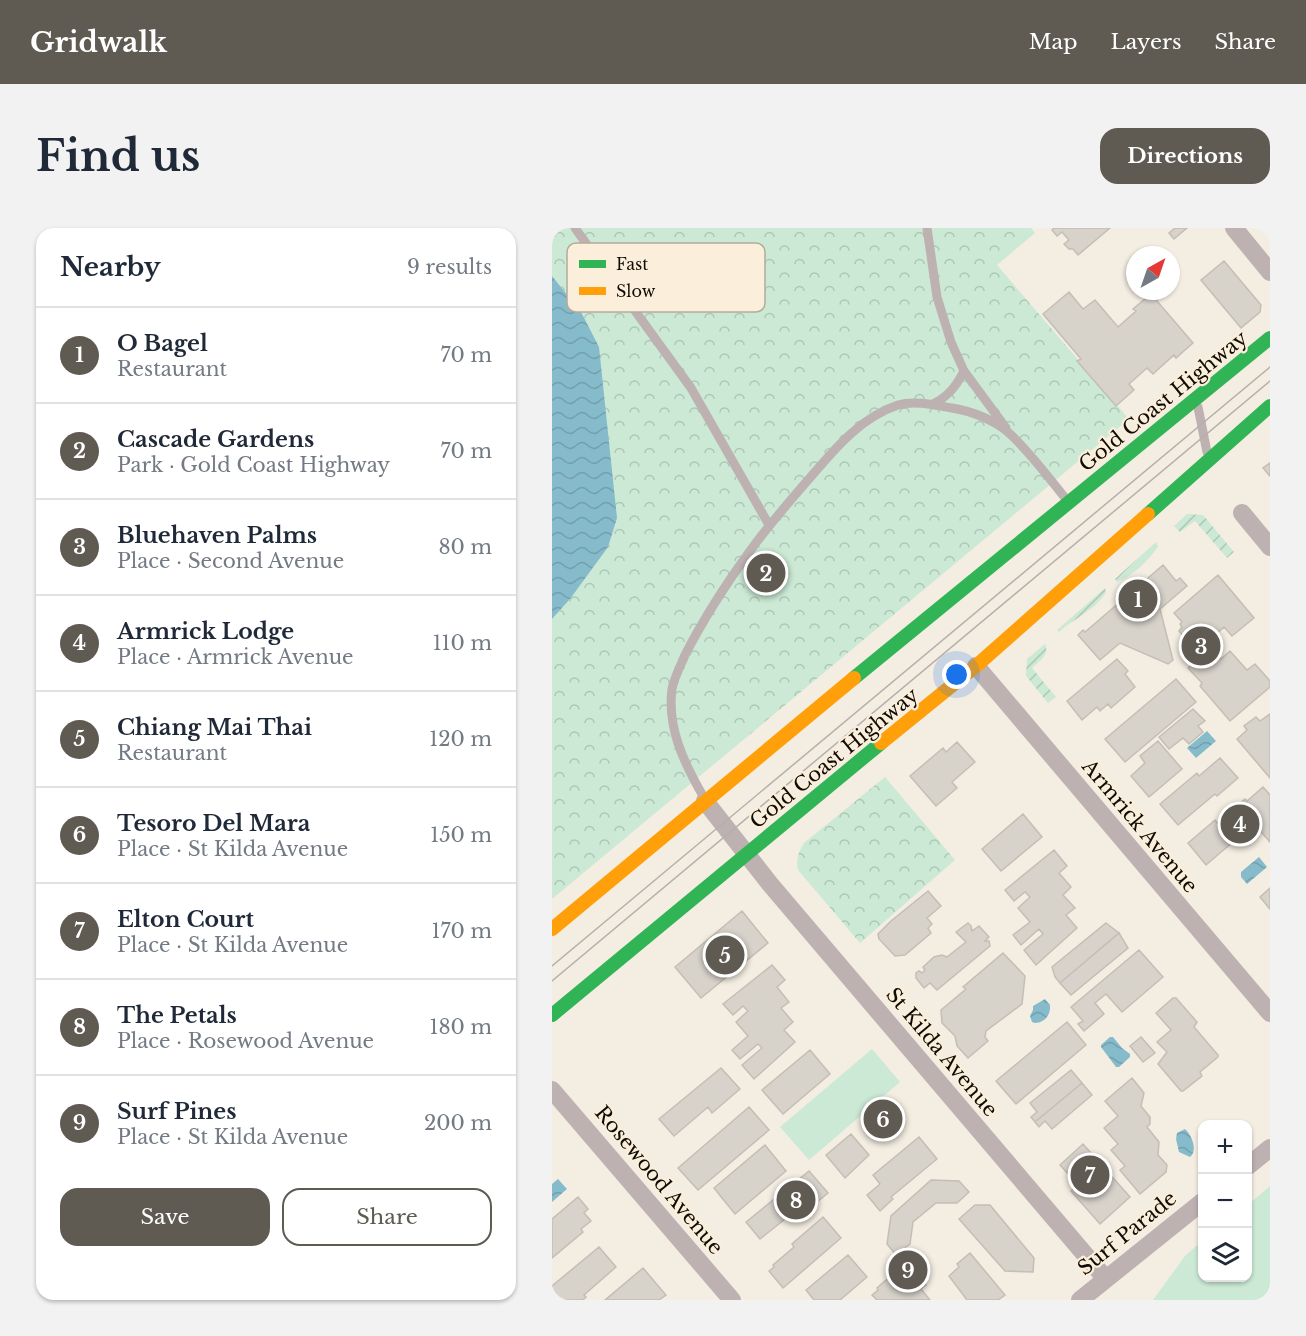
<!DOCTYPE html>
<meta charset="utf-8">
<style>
:root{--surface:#fff;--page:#f2f2f3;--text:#1f2937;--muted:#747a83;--line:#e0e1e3;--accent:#5f5b53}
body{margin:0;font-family:"Libre Baskerville",serif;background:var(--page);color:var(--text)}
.controls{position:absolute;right:18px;bottom:18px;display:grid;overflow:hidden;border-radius:12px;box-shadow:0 2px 4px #0004}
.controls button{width:54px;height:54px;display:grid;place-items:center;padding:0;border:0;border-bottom:2px solid var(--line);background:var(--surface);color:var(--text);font:30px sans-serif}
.compass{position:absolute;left:574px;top:18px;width:54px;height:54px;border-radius:50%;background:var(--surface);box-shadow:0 2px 4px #0004;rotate:40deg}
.you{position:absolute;left:405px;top:447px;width:21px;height:21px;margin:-15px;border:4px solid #fff;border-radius:50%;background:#1a73e8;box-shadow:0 0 0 9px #1a73e833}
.badge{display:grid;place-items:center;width:39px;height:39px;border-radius:50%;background:var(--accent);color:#fff;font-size:20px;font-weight:700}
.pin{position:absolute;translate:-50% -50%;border:3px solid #fff;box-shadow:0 2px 6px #0006}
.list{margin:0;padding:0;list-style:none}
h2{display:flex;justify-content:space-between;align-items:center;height:78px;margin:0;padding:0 24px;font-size:26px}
h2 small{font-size:20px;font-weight:400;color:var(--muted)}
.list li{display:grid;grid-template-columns:39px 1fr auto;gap:18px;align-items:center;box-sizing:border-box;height:96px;padding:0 24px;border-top:2px solid var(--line)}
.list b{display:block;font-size:22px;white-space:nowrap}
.list p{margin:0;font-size:20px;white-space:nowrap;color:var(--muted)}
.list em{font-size:20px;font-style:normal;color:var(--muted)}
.actions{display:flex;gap:12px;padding:18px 24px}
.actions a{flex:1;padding:14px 0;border:2px solid var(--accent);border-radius:18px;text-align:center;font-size:21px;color:var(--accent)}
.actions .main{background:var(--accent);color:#fff}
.icon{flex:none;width:33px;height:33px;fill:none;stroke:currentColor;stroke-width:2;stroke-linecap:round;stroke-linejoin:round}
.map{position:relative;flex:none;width:718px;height:1072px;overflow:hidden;border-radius:18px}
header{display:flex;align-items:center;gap:36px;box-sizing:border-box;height:84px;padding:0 30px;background:var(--accent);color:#fff}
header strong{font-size:28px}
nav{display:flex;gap:33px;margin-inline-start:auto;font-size:21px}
.intro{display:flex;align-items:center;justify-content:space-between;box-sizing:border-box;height:144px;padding:0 36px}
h1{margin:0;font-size:42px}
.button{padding:15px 27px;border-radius:18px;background:var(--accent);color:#fff;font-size:21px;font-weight:700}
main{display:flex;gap:36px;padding:0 36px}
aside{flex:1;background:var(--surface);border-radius:18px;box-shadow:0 2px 4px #0004}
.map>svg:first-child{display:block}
</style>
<header>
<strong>Gridwalk</strong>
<nav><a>Map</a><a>Layers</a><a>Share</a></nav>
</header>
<div class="intro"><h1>Find us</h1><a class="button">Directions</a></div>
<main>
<aside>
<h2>Nearby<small>9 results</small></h2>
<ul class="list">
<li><span class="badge">1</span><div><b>O Bagel</b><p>Restaurant</p></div><em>70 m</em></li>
<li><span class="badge">2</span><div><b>Cascade Gardens</b><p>Park · Gold Coast Highway</p></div><em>70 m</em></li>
<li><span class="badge">3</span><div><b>Bluehaven Palms</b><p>Place · Second Avenue</p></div><em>80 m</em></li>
<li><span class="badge">4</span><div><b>Armrick Lodge</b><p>Place · Armrick Avenue</p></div><em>110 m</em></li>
<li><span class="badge">5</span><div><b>Chiang Mai Thai</b><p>Restaurant</p></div><em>120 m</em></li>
<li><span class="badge">6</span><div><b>Tesoro Del Mara</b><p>Place · St Kilda Avenue</p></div><em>150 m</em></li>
<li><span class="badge">7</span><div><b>Elton Court</b><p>Place · St Kilda Avenue</p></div><em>170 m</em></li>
<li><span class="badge">8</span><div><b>The Petals</b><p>Place · Rosewood Avenue</p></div><em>180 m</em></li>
<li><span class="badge">9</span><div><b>Surf Pines</b><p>Place · St Kilda Avenue</p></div><em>200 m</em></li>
</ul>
<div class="actions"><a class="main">Save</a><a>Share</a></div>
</aside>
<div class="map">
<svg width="718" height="1072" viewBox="0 0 718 1072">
<defs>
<pattern id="park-crowns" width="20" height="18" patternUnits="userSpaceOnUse" patternTransform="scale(1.5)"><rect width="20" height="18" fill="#cbe9d5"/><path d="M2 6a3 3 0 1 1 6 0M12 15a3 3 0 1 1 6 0" fill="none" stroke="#adc7b5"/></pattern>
<pattern id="garden-furrows" width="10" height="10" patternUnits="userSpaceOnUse" patternTransform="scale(1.5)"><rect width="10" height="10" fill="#cbe9d5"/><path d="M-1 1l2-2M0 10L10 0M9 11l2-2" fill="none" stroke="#adc7b5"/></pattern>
<pattern id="water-waves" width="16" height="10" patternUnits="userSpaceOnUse" patternTransform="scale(1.5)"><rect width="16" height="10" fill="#86bbcb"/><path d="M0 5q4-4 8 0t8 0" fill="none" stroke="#72a0ad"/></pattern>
</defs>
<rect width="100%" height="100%" fill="#f4ede2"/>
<!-- grass -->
<path fill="#cbe9d5" d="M320,821L348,854L257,932L228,899Z
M718,958V1072H601L633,1028L650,1013V1050H696V977Z"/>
<!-- park -->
<path fill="url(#park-crowns)" d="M0,0H479L483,5L445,37L577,191L0,671V391L18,371L29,84L0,48Z
M333,549L403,632L308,715L246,642C244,631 246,625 252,615Z"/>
<!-- garden -->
<path fill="url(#garden-furrows)" d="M635,286L651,287L682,324L675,330L643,293L628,304L622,298Z
M604,314L606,318C599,331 578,350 565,354L563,351Z
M553,360L554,364C543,383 522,390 507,404L505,402Z
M493,416C498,427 487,433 480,440L504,469L496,475L474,448L475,431Z"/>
<!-- water -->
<path fill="url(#water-waves)" d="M0,48L29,84L47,119L65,290L56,319L18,371L0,391Z
M655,503L664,513L644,530L635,520Z
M707,629L715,639L695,656L689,649V644Z
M493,771L498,777C499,786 493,795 483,795L480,794L478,788L481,782V778Z
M558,809H561L570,820L578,826V829L567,839H564L549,819V817Z
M633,901C640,907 646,923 638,929L627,924L624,911L625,905Z
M6,951L15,961L0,974V956Z"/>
<!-- building -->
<path fill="#d7d2ca" stroke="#c4beb5" stroke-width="1.5" d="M502,0H558L526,27L521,21H517L512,16L517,12L510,4L505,8L500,2Z
M623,0H635L622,11L617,5Z
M672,33L709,77L708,84L689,100L649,52Z
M517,64L531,81L543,72L566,99L584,83L581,81L599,66L641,115L624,130L622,127L601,146L595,140L577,156L582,162L564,178L525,133L529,131L491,86Z
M718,235V248L711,240Z
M611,337L624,353L628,350L635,358L608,381L621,432L616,436L568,415L548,432L526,407L531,402L533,404Z
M666,347L702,390L680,408L672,399L655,414L669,431L678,423L695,442L703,436L718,453V459L678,493L648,458L650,455L636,440L649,429L627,403L630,399L628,396L630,394L622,385Z
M565,431L576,443L573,446L583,459L559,480L556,476L548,483L545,479L530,492L515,473Z
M624,451L644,474L573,534L553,511Z
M641,481L653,493L646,498L651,504L637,516L631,510L617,521L607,509Z
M718,486V550L685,511L695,502L692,498L704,489L708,493Z
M606,513L630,541L597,569L579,548L593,535L588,528Z
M405,514L423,534L400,554L405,560L384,578L358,548L391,520L394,524Z
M668,530L686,550L665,568L663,566L626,597L608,576L645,545L647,548Z
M711,559L718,567V614L704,598L684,615L682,613L654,637L636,615L663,592L665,595L693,571L695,573Z
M471,586L490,609L449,643L430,621Z
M502,622L515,638L507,645L519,659L511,667L523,680L514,687L525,700L484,737L472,722L491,706L487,701L469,717L461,707L478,694L466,680L478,669L473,664L462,673L453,662Z
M718,660V681L708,669Z
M376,663L389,678L375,690L380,696L376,700L379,705L353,727L343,728L327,711L326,706L339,693Z
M190,683L216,715L149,770L123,739Z
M416,695L419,698L420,703L427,698L437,709L433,713H437L438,718L385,762L378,755L372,760L364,750V745L367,743L370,745L373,742L371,739L382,729L390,727L395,729L414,714L404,704Z
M554,695L567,705L508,755L503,749L500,739Z
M567,705L576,720L519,767L508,755Z
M587,722L611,749L570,784L554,766L543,775L552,786L532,803L526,796L531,793L519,779Z
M451,725L473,748L470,776L434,803L433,809L436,813L416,830L405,818L403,808L390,795L389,782L414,761L411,759Z
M220,737L233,752L225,759L237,774L229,780L241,794L232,802L243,814L202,851L190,837L210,820L206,816L188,831L180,822L196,808L184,794L196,783L191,778L181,787L171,776Z
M621,770H624L645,794L642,799L666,827V829L648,844L650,848L631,863H629L606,836L615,824L605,814L619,802L604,785Z
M515,794L534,817L464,876L444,853Z
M589,809L603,825L591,834L578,818Z
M258,822L278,846L231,886L210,862Z
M169,840L188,861L160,885L156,879L122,908L107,891Z
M519,842L530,855L483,894L479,889L485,884L478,875Z
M580,850L592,865L589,878L598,889V896L595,899L607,914L606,927L615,937L614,944L588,966L568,942L573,938L559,922L566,916L552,900L566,888L553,873Z
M530,855L540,867L500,901L493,893L487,899L483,894Z
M340,875L352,888L326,910L311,893L324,882L327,886Z
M197,879L217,902L146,962L126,940Z
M299,906L317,927L293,950L274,927Z
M367,909L385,931L339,969L341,971L328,983L315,967L328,956L321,947Z
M531,916L578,969L548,996L519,963L526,957L508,937Z
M213,917L234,943L183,986L162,960Z
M257,943L276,965L247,989L242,984L208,1011L194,994Z
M379,952L407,953L417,964L405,975H384L361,994L358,1016L344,1027L335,1016L339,988Z
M26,969L36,981L32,985L39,993L29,1001L31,1004L0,1030V991Z
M423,977H438L482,1030L481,1044L453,1043L407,991Z
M271,989L289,1010L231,1060L217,1043L222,1039L221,1037L242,1019L240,1016Z
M47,1019L64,1039L32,1067L34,1069L31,1072H0V1058Z
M418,1025L453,1067L446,1072H415L397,1048L407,1039L405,1036Z
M296,1027L315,1049L288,1072H262L254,1062Z
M357,1032L375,1052L372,1055L374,1057L369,1061L378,1072H325L320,1067L326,1062L325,1060Z
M91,1040L114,1067L107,1072H53Z"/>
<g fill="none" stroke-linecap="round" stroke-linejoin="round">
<!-- lane -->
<path stroke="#bdb2b1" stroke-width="9" d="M23,0L139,160L217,297
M375,0L385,69L399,114L412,143L454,200
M381,176C397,168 404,158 412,143
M646,179L655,224
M151,568C132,535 115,500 120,461C122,450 129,437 133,427C152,390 174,356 198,323C216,298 236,275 256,252C281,223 307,190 346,177C362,172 383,177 400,180C419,183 443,192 457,205C477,223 497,250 514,271"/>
<!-- street -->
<path stroke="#bdb2b1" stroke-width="18" d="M682,0L718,44
M690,285L718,319
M424,438L718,785
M153,573L218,656L553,1050
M0,862L180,1072
M696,938L718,920
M528,1072L650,974"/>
<!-- fast -->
<path stroke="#30b455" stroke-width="14" d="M596,286L718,178
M302,450L718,110
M0,787L329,515"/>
<!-- slow -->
<path stroke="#ff9f0a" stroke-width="14" d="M329,515L424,438L596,286
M0,701L302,450"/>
<!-- tram -->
<path stroke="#b7afab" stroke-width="1.5" d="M0,738L718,139
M0,753L718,153"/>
</g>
<g text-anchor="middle" stroke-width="4.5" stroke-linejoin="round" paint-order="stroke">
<!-- street labels -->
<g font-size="20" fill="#0f0c06" stroke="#fbefdb">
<text transform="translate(611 173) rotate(-39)" y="7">Gold Coast Highway</text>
<text transform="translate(282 530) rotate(-39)" y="7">Gold Coast Highway</text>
<text transform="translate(588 598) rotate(50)" y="7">Armrick Avenue</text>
<text transform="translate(390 824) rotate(50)" y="7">St Kilda Avenue</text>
<text transform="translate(107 952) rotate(50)" y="7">Rosewood Avenue</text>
<text transform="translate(575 1005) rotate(-39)" y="7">Surf Parade</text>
</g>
</g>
<!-- legend -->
<rect x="15" y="15" width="198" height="69" rx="9" fill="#fbefdb" stroke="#b4ab9b" stroke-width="1.5"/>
<rect x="27" y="32" width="27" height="8" fill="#30b455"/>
<rect x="27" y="59" width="27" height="8" fill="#ff9f0a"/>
<g font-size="16" fill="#0f0c06">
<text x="64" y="42">Fast</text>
<text x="64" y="69">Slow</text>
</g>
</svg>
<div class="controls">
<button>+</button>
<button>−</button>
<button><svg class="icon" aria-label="layers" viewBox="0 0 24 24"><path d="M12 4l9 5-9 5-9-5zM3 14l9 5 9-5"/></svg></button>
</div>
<svg class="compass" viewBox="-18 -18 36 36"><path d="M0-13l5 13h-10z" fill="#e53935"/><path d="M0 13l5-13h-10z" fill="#747a83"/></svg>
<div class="you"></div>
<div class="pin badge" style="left:586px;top:371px">1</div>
<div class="pin badge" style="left:214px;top:345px">2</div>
<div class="pin badge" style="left:649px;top:418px">3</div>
<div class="pin badge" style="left:688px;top:596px">4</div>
<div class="pin badge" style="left:173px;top:727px">5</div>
<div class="pin badge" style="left:331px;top:891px">6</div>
<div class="pin badge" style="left:538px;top:947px">7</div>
<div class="pin badge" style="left:244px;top:972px">8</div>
<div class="pin badge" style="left:356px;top:1042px">9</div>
</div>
</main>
